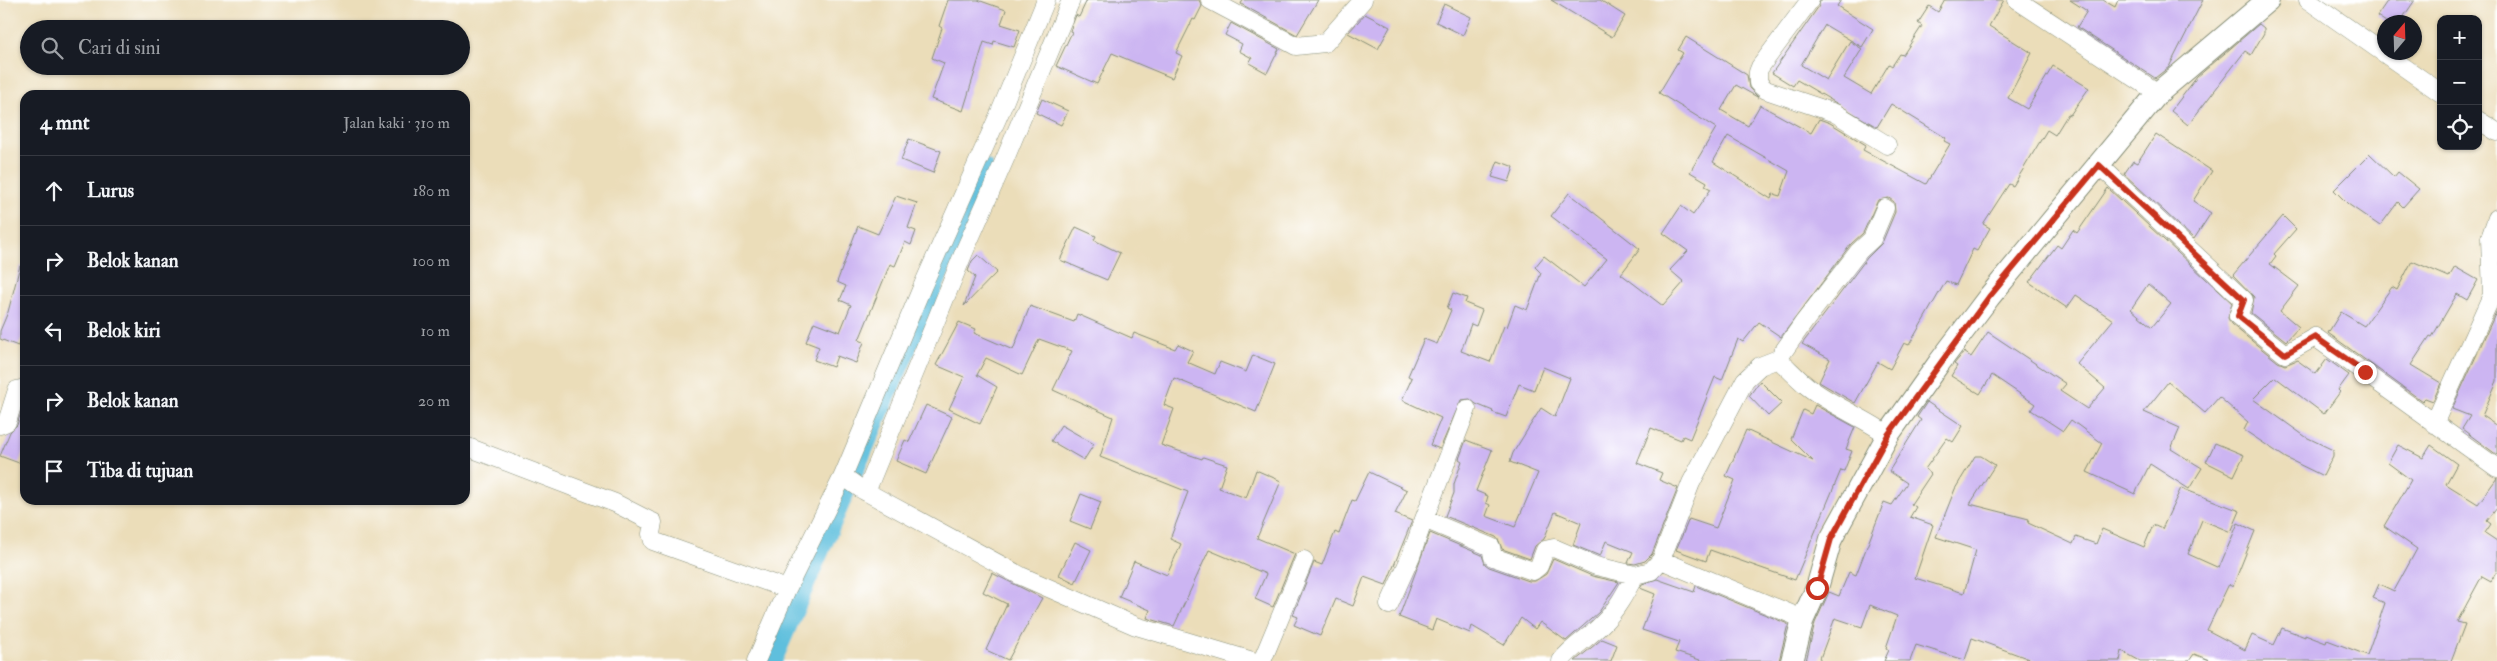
<!DOCTYPE html>
<html lang="id">
<meta charset="utf-8">
<style>
:root{--surface:#171b24;--page:#20242c;--text:#f1f3f6;--muted:#9ea1a6;--line:#363941}
body{margin:0;font-family:"IM FELL Double Pica",serif;background:var(--page);color:var(--text)}
.controls{position:absolute;right:15px;top:15px;display:grid;overflow:hidden;border-radius:10px;box-shadow:0 1px 4px #0004}
.controls button{width:45px;height:45px;display:grid;place-items:center;padding:0;border:0;border-bottom:1px solid var(--line);background:var(--surface);color:var(--text);font:25px sans-serif}
.compass{position:absolute;left:2377px;top:15px;width:45px;height:45px;border-radius:50%;background:var(--surface);box-shadow:0 1px 4px #0004;rotate:19deg}
.stop{position:absolute;width:15px;height:15px;margin:-11px;border:4px solid #c8321e;border-radius:50%;background:#fff}
.stop.end{background:#c8321e;border-color:#fff;box-shadow:0 1px 5px #0008}
.list{margin:0;padding:0;list-style:none}
h2{display:flex;justify-content:space-between;align-items:center;height:65px;margin:0;padding:0 20px;font-size:21px}
h2 small{font-size:16px;font-weight:400;color:var(--muted)}
.list li{display:grid;grid-template-columns:32px 1fr auto;gap:15px;align-items:center;box-sizing:border-box;height:70px;padding:0 20px;border-top:1px solid var(--line)}
.list b{display:block;font-size:19px;white-space:nowrap}
.list em{font-size:16px;font-style:normal;color:var(--muted)}
.icon{flex:none;width:28px;height:28px;fill:none;stroke:currentColor;stroke-width:2;stroke-linecap:round;stroke-linejoin:round}
.map{position:relative;flex:none;width:2497px;height:661px;overflow:hidden}
.search{position:absolute;background:var(--surface);box-shadow:0 1px 4px #0004;left:20px;top:20px;width:450px;height:55px;display:flex;align-items:center;gap:12px;box-sizing:border-box;padding:0 18px;border-radius:28px;color:var(--muted);font-size:19px}
.panel{position:absolute;background:var(--surface);box-shadow:0 1px 4px #0004;left:20px;top:90px;width:450px;height:415px;border-radius:15px}
.map>svg:first-child{display:block}
</style>
<div class="map">
<svg width="2497" height="661" viewBox="0 0 2497 661">
<rect width="100%" height="100%" fill="#fff"/>
<filter id="ink" filterUnits="userSpaceOnUse"><feTurbulence type="fractalNoise" baseFrequency=".02" numOctaves="2"/><feDisplacementMap in="SourceGraphic" scale="10" xChannelSelector="R" yChannelSelector="G"/><feConvolveMatrix kernelMatrix="1 2 1 2 8 2 1 2 1" color-interpolation-filters="sRGB"/></filter>
<filter id="wash" filterUnits="userSpaceOnUse"><feTurbulence type="fractalNoise" baseFrequency=".0096" numOctaves="4" result="noise"/><feDisplacementMap in="SourceGraphic" scale="20" xChannelSelector="R" yChannelSelector="G"/><feGaussianBlur stdDeviation="1.12" result="paint"/><feColorMatrix in="noise" values="0 0 0 0 0 0 0 0 0 0 0 0 0 0 0 0 0 1.4 0 .05"/><feComposite in="paint" operator="in"/></filter>
<g filter="url(#wash)">
<rect width="100%" height="100%" fill="#ebddb9"/>
<g fill="none" stroke-linecap="round" stroke-linejoin="round">
<!-- canal -->
<path stroke="#5fbfdd" stroke-width="20" d="M772,661L984,169"/>
</g>
<g id="blocks">
<!-- building -->
<path fill="#ccb5f2" fill-rule="evenodd" d="M948,0H978L1006,10L1001,24L1020,30L1014,47L994,41L993,45L984,42L963,111L931,99L944,63L932,58L942,28L939,26Z
M1087,0H1199L1202,6L1195,20L1193,19L1176,53L1182,56L1172,78L1112,53L1097,84L1056,66L1072,32L1070,31L1076,15L1079,17Z
M1243,0H1318L1297,35L1241,4Z
M1551,0H1600L1625,16L1612,37Z
M1820,0H1841L1837,6L1873,29L1862,47L1825,25L1801,65L1826,80L1850,41L1862,49L1844,78L1871,94L1889,64L1892,66L1900,54L1903,55L1922,26L1918,23L1929,6L1938,12L1945,0H2004L1989,26L2032,53L2008,98L2027,109L2053,66L2089,88L2070,115L2068,114L2055,135L2047,130L2013,186L2009,184L1983,224L1990,228L1977,251L1973,249L1956,285L1946,281L1909,345L1904,343L1890,369L1878,362L1855,403L1819,382L1830,359L1802,344L1867,258L1882,243L1895,212L1894,202L1889,198L1878,200L1863,233L1851,244L1781,337L1759,322L1743,342L1738,339L1722,380L1715,377L1690,439L1683,436L1681,440L1651,428L1637,463L1662,473L1659,480L1678,488L1652,554L1645,561L1635,564L1628,563L1633,552L1606,541L1600,556L1573,545L1581,523L1555,512L1544,539L1535,546L1530,559L1502,549L1499,541L1496,537L1445,516L1454,493V484L1462,461L1459,459L1466,440L1492,450L1476,491L1488,496L1486,503L1490,505L1486,516L1515,527L1538,473L1510,462L1513,453L1541,408L1555,417L1570,378L1543,367L1534,390L1519,384L1506,417L1492,412L1493,411L1476,404L1470,399L1461,400L1440,449L1430,445L1441,418L1402,400L1412,378L1408,376L1424,339L1437,344L1451,310L1447,308L1453,293L1467,298L1465,303L1482,310L1476,326L1471,324L1461,351L1490,362L1504,326L1507,327L1515,305L1527,310L1541,273L1535,267L1544,256L1584,287L1607,259L1551,216L1569,193L1640,249L1621,274L1663,306L1684,282L1670,270L1688,251L1663,233L1681,206L1693,215L1711,189L1705,186L1707,182L1690,172L1716,128L1659,93L1683,53L1678,50L1686,37L1747,75L1749,88L1759,98L1736,85L1721,110L1748,126L1760,105L1811,133L1819,119L1830,123L1866,145L1863,150L1926,184L1950,144L1944,141L1946,138L1891,104L1877,127L1797,80L1793,86L1772,73L1819,6ZM1728,136L1789,171L1780,196L1773,194L1771,199L1713,162Z
M2070,0H2103L2115,7L2118,0H2203L2169,67L2155,78L2077,27L2087,11Z
M2388,0H2415L2400,22H2386L2377,16Z
M1444,4L1471,17L1463,35L1436,22Z
M1365,14L1390,27L1378,49L1348,33Z
M1231,23L1279,49L1267,73L1249,63L1252,58L1239,51L1242,44L1225,35Z
M2259,24L2264,28V33L2251,55L2245,51L2188,125L2171,111L2197,77Z
M1042,99L1068,111L1061,125L1036,113Z
M2156,134L2212,171L2193,201L2211,213L2194,239L2124,174L2133,161L2137,163Z
M909,139L941,151L933,173L901,160Z
M2370,154L2394,177L2398,172L2419,189L2403,207L2398,202L2380,226L2348,204L2334,190Z
M1498,161L1514,167L1509,182L1492,177Z
M2108,188L2232,303L2228,318L2231,324L2278,362L2285,365L2297,360L2316,374L2327,359L2349,375L2338,390L2340,392L2324,414L2275,377L2253,399L2306,437L2333,450V456L2323,476L2286,458L2244,430L2248,422L2219,397L2205,413L2168,382L2144,412L2180,428L2171,449L2202,468L2189,489L2150,464L2135,494L2087,472L2102,443L2071,420L2063,431L2031,410L2035,404L1992,375L1980,394L1951,376L1957,366L1954,364L1964,352L1971,357L1988,332L2066,384L2060,391L2087,409L2105,388L2077,364L2113,320L2076,295L2067,308L2029,282L2057,245L2061,248L2073,230L2077,233ZM2148,284L2171,304L2152,327L2131,309Z
M896,196L917,203L908,228L916,231L911,245L905,242L895,266L890,264L859,340L864,342L856,363L837,356L833,367L814,360L819,347L806,342L814,322L840,332L851,305L840,300L846,286L837,282L858,226L878,234Z
M2283,216L2296,229L2274,254L2276,256L2270,264L2299,286L2280,311L2299,327L2286,341L2251,313L2254,297L2233,275Z
M1076,227L1096,236L1094,240L1120,253L1107,280L1060,260Z
M978,255L997,272L964,306L975,277L968,271L972,261Z
M2412,261L2449,277L2455,267L2478,280L2467,300L2457,294L2432,337L2430,336L2411,365L2441,383L2433,401L2425,398L2422,401L2328,333L2341,312L2364,326L2392,287L2397,290Z
M20,266L25,267V331L18,346L0,339V331L8,312Z
M1030,306L1074,322L1077,314L1132,338L1134,333L1175,349L1178,344L1193,351L1187,362L1215,374L1220,362L1246,372L1253,355L1275,364L1256,412L1174,378L1164,405L1174,409L1161,445L1202,459L1203,457L1227,465L1219,488L1246,498L1256,470L1281,481L1257,538L1295,554L1273,607L1255,599L1266,574L1209,550L1174,626L1147,618L1150,610L1119,597L1134,561L1167,575L1181,544L1170,539L1188,492L1100,457L1113,417L1053,390L1072,351L1039,339L1022,375L986,358L977,375L997,387L980,424L949,409L964,377L936,365L959,322L976,329L974,333L1013,350Z
M2497,310V381L2482,416L2497,426V455L2462,429L2470,416L2452,409Z
M1760,381L1782,403L1768,416L1749,396Z
M25,400V447L19,463L0,456L10,432L17,425Z
M1927,402L1963,426L1953,442L1947,438L1925,469L1931,474L1911,504L1916,507L1910,517L1933,525L1915,578L1964,593L1976,550L1936,537L1955,489L1975,456H1981L1995,465L1970,504L2029,519L2028,523L2073,544L2076,537L2096,544L2102,529L2144,547L2153,525L2162,529L2181,488L2240,511L2231,532L2202,520L2188,554L2219,568L2238,523L2255,531L2233,586L2229,584L2207,630L2245,650L2252,635L2274,645L2282,628L2305,637V635L2326,643L2327,640L2367,655L2385,603L2373,598L2379,584L2394,591L2417,549L2384,526L2411,480L2388,463L2398,445L2423,458L2431,445L2457,464L2446,484L2478,504L2497,478V508L2487,521L2491,524L2485,533L2497,541V571L2491,581L2482,576L2457,622L2465,624L2451,661H2212L2194,654L2189,661H2140L2122,651L2120,661H2035L1972,638L1965,660L1916,645L1910,661H1884L1889,650L1886,648L1897,616L1870,605L1862,627L1835,618L1819,661H1806L1815,623L1829,592L1839,596L1849,572L1856,575L1884,502L1892,505L1907,483L1889,471L1921,420L1917,417Z
M926,405L952,417L926,474L896,461L905,440L909,442Z
M1815,405L1855,427L1846,449L1852,451L1844,471L1841,470L1795,580L1710,550L1706,561L1676,550L1689,519L1716,528L1735,480L1726,476L1746,430L1813,461L1791,439L1803,410L1811,414Z
M1061,425L1094,444L1084,460L1051,441Z
M2215,443L2244,455L2234,476L2206,462Z
M1369,472L1407,490L1395,514L1412,521L1386,585L1364,577L1353,606L1336,599L1320,636L1294,625L1298,617L1293,615L1314,562L1322,565L1335,532L1339,534L1352,500L1355,501Z
M1081,494L1101,502L1090,529L1070,521Z
M1430,533L1482,555L1485,564L1489,567L1529,581H1535L1546,574L1553,559L1592,576L1619,582L1599,612L1566,641L1540,622L1535,629L1521,618L1504,645L1472,626L1470,633L1436,619L1432,630L1399,617Z
M1075,542L1091,550L1075,583L1059,575Z
M992,573L1042,598L1008,660L986,650L1007,604L983,592Z
M1657,579L1694,592L1696,586L1788,624L1779,661H1703L1675,652L1679,642L1642,630L1655,594L1640,588L1642,584Z
M1602,639L1617,645L1611,661H1575Z"/>
</g>
</g>
<g filter="url(#ink)">
<use href="#blocks" fill-opacity="0" stroke="#858d76" stroke-width="1"/>
<g fill="none" stroke-linecap="round" stroke-linejoin="round">
<!-- minor casing -->
<g stroke="#858d76" stroke-width="19">
<path id="minor" d="M1210,0L1296,46L1325,43L1363,0
M1810,0L1760,67L1758,72V83L1766,90L1835,113L1887,145
M2017,0L2158,93
M2308,0L2441,93
M2478,120L2497,132
M2099,165L2244,300L2238,316L2285,354L2315,337L2497,468
M1885,208L1872,239L1859,251L1804,322L1778,359C1788,368 1797,378 1807,386C1832,406 1863,417 1888,435
M2497,218L2490,238L2492,295L2497,297
M2434,424L2492,295
M0,425L7,422L17,390L25,388
M465,446L615,503L650,521L653,522L651,534L653,541L787,589
M843,476L861,489L1021,576L1136,626L1253,661
M866,492L964,252L1005,159L1071,0
M1424,519L1467,409
M1661,560L1803,619
M1389,605L1411,556L1424,519L1491,547L1493,557L1533,571L1539,566L1545,550L1554,548L1596,566L1635,575
M756,661L787,589L843,476L923,285L1001,110L1046,0
M1262,661L1304,560
M1561,661C1572,646 1589,638 1602,624C1616,611 1626,592 1635,575L1651,571L1661,560L1691,483L1745,380L1760,366L1778,359"/>
</g>
<!-- tertiary casing -->
<g stroke="#858d76" stroke-width="24">
<path id="tertiary" d="M1792,661L1803,619L1817,588L1831,539L1888,435L1939,363L1989,297L2158,93L2268,0"/>
</g>
<!-- minor -->
<use href="#minor" stroke="#fff" stroke-width="18"/>
<!-- tertiary -->
<use href="#tertiary" stroke="#fff" stroke-width="22"/>
</g>
</g>
<g fill="none" stroke-linecap="round" stroke-linejoin="round" filter="url(#ink)">
<!-- route -->
<path stroke="#c8321e" stroke-width="6" d="M1817,588L1831,539L1888,435L1989,297L2099,165L2244,300L2238,316L2285,354L2315,337L2365,372"/>
</g>
</svg>
<div class="controls">
<button>+</button>
<button>−</button>
<button><svg class="icon" aria-label="locate" viewBox="0 0 24 24"><circle cx="12" cy="12" r="6"/><path d="M12 2v4M12 18v4M2 12h4M18 12h4"/></svg></button>
</div>
<svg class="compass" viewBox="-18 -18 36 36"><path d="M0-13l5 13h-10z" fill="#e53935"/><path d="M0 13l5-13h-10z" fill="#9ea1a6"/></svg>
<div class="stop" style="left:1817px;top:588px"></div>
<div class="stop end" style="left:2365px;top:372px"></div>
<div class="search"><svg class="icon" aria-label="search" viewBox="0 0 24 24"><circle cx="10" cy="10" r="6"/><path d="M15 15l6 6"/></svg>Cari di sini</div>
<section class="panel">
<h2>4 mnt<small>Jalan kaki · 310 m</small></h2>
<ul class="list">
<li><svg class="icon" aria-label="ahead" viewBox="0 0 24 24"><path d="M12 20V5M6 11l6-6 6 6"/></svg><div><b>Lurus</b></div><em>180 m</em></li>
<li><svg class="icon" aria-label="right" viewBox="0 0 24 24"><path d="M7 20v-9h11M14 6l5 5-5 5"/></svg><div><b>Belok kanan</b></div><em>100 m</em></li>
<li><svg class="icon" aria-label="left" viewBox="0 0 24 24"><path d="M17 20v-9H6M10 6l-5 5 5 5"/></svg><div><b>Belok kiri</b></div><em>10 m</em></li>
<li><svg class="icon" aria-label="right" viewBox="0 0 24 24"><path d="M7 20v-9h11M14 6l5 5-5 5"/></svg><div><b>Belok kanan</b></div><em>20 m</em></li>
<li><svg class="icon" aria-label="arrive" viewBox="0 0 24 24"><path d="M6 21V4h12l-3 4 3 4H6"/></svg><div><b>Tiba di tujuan</b></div></li>
</ul>
</section>
</div>
